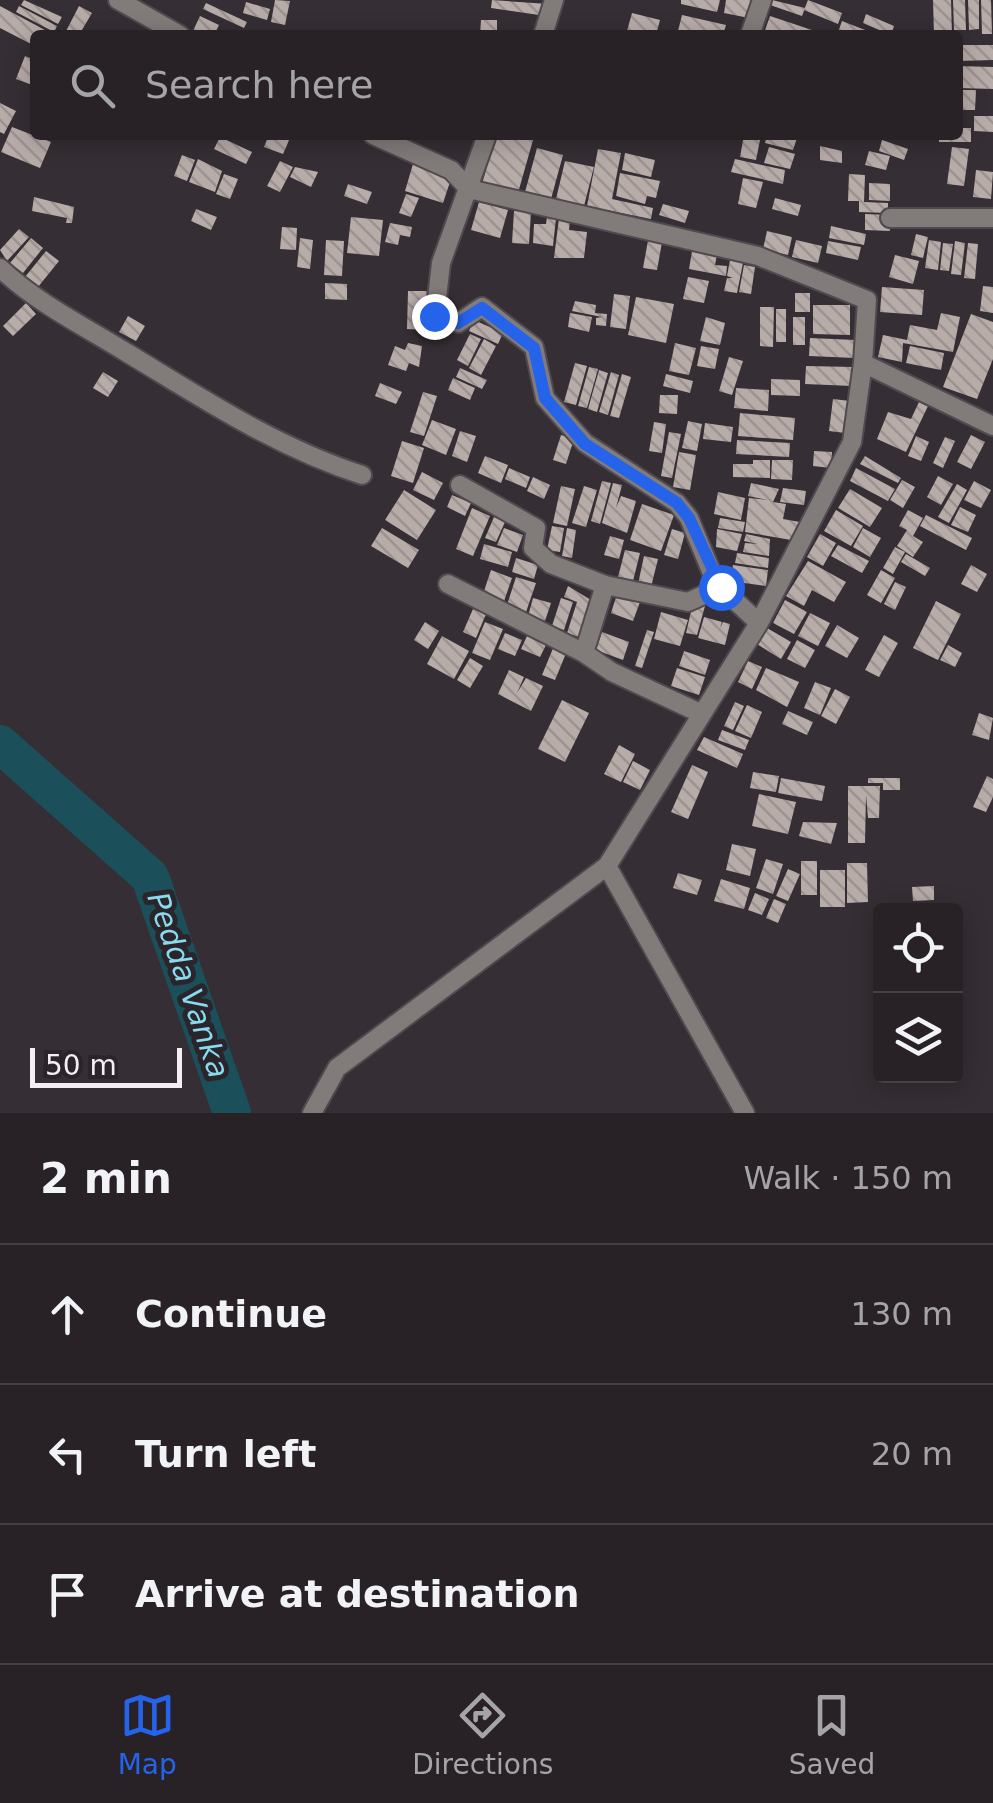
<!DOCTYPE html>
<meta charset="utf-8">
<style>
:root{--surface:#282227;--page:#302a2f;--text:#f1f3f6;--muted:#a5a4a7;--line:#443f44;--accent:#2563eb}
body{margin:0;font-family:"DejaVu Sans",sans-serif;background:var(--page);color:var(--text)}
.controls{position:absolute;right:30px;bottom:30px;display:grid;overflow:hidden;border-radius:10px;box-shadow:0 5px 25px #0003}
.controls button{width:90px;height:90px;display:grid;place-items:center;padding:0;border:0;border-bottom:2px solid var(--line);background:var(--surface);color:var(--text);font:50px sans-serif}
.scale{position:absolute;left:30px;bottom:25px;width:152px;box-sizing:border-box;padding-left:10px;border:5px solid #f4eff4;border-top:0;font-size:28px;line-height:35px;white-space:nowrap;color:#f4eff4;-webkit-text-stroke:8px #2b242a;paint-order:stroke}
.stop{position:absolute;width:30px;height:30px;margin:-22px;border:8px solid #2563eb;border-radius:50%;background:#fff}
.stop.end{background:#2563eb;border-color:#fff;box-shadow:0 2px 10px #0008}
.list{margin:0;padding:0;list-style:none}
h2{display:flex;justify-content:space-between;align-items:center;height:130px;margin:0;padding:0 40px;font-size:42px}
h2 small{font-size:32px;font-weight:400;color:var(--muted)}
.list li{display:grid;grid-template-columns:65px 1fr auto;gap:30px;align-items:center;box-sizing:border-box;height:140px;padding:0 40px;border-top:2px solid var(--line)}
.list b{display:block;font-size:38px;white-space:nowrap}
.list em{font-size:32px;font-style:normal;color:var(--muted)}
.icon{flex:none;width:55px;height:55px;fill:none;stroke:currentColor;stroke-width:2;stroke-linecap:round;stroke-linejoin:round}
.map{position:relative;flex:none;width:993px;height:1113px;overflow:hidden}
.search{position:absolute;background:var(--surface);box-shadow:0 5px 25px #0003;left:30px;right:30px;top:30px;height:110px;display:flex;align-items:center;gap:25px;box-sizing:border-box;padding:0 35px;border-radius:10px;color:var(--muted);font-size:38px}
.sheet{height:550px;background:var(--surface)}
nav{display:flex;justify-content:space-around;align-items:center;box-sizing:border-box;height:140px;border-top:2px solid var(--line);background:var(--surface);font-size:28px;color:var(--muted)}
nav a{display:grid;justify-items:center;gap:5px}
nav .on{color:var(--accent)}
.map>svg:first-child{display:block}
</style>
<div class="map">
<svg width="993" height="1113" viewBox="0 0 993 1113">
<defs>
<pattern id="building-back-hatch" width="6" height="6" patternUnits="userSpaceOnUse" patternTransform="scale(2.5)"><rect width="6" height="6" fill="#b8aca9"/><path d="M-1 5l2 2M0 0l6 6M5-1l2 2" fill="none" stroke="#9c9391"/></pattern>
</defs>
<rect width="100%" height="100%" fill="#352e34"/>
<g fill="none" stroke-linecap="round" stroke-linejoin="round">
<!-- river -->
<path stroke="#1b4f59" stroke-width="38" d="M0,744L150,877L232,1113"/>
</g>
<!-- building -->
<path fill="url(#building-back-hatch)" d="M24,0L62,17L58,24L21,5Z
M275,0L290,1L285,25L271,22Z
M492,0L548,4L546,16L491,8Z
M681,0H720L717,12L681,4Z
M726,0H753L749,18L724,13Z
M772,0L805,8L802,16L770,5Z
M808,0L842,13L838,24L804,10Z
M933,0H951L952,35H934Z
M953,0H965L966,30H954Z
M968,0H979V29L969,30Z
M981,0H991L992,34H982Z
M246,2L270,9L267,20L243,13Z
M206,3L247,22L244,28L203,9Z
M0,6L45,30L35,35V46L0,28Z
M19,6L57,26L54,32L16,12Z
M79,6L92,13L79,35H64Z
M632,13L660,20L656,35L627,31Z
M866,14L894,26L891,35L863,23Z
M682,15L726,25L723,35H677Z
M200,16L219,25L214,35H191Z
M770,16L815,31L814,35L764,33Z
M481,20H497V35H480Z
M842,21L878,35H837Z
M958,45H993V60L958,61Z
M25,56L35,60V86L16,79Z
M958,66L993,67V89L958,88Z
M958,90H976L975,110H958Z
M0,103L16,111L4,134L0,132Z
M974,116H993V132L974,131Z
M12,127L51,142L40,168L1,152Z
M958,128H971V142H939V135H958Z
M269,135L290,138L283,154L264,147Z
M496,135L533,140L516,200L480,191Z
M744,135H761L756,160L740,157Z
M767,135H798L793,150L765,143Z
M220,137L252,152L246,164L214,149Z
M882,140L908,149L904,160L879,151Z
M820,146L842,151V163L820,160Z
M769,147L795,154L790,169L764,163Z
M952,147L969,149L964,186L947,184Z
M537,148L563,155L551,199L525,192Z
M598,149L621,153L612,199L653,208L651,219L587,206Z
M869,151L890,156L886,170L865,165Z
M625,153L655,160L651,177L622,170Z
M182,155L195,160L187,181L174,176Z
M198,159L222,171L215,192L189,182Z
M735,159L785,170L783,184L731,172Z
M280,161L293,167L280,192L267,186Z
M565,161L594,167L584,206L556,199Z
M413,164L452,176L443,203L405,191Z
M295,167L318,172L311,187L290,177Z
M976,170L993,172L991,199L973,197Z
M620,173L660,181L656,198L647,196L645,204L616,196Z
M224,174L238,179L230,199L216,194Z
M849,174L865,175L864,202L888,203V213L859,212V201H848Z
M743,178L763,182L756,208L738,204Z
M869,183L890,184V201L869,200Z
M348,184L372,192L367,204L344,196Z
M406,194L419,198L411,217L399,213Z
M34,197L74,207L72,223H66L67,218L32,211Z
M775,198L801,205L798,216L772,209Z
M479,202L508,210L500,238L471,230Z
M663,204L689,211L685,223L659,215Z
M196,209L217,217L211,230L191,221Z
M514,211L531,212L529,244L512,243Z
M865,214L890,215V231L865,230Z
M351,217L383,220L379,256L347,253Z
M547,217L556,218L553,246L533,243L534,224H546Z
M559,218L570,219L569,230L587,232L584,258H554Z
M390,223L412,227L410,237L400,235L398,245L385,242Z
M831,226L866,234L864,245L829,238Z
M282,227L297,228L296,250L280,249Z
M19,229L29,237L7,261L0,250Z
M767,231L792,237L788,255L763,249Z
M916,234L928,237L923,258L911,255Z
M649,235L663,237L657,270L643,268Z
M31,238L43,248L23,273L10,263Z
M300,238L313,240L310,269L297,267Z
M326,240L344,241L342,276L324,275Z
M796,240L822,246L818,263L792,257Z
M929,240L941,242L938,270L925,268Z
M828,241L861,247L858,260L826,253Z
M955,241L965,243L961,275L951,274Z
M943,243L953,244L949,271L940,270Z
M968,243L978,244L975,279L964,278Z
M693,246L718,249L715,265L727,266L726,276L689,269Z
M46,251L59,261L38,287L25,277Z
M895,255L919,261L913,284L889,277Z
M730,260L743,263L737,293L724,291L727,278H733L727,276Z
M744,265L755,267L751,294L739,292Z
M688,277L709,281L704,303L683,299Z
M325,283L347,284V300L325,299Z
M983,286L993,287V313L980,311Z
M882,287L924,290L922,315L880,312Z
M408,291H428L427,330L407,329Z
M795,293H810V312H795Z
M614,294L630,296L626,329L610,327Z
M636,297L674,304L666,343L628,335Z
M575,301L596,305L595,313L607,314L606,326L596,325V318L602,317L572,311Z
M26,303L36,314L13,336L3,326Z
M813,305H850V335L813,334Z
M760,307H774L773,347L760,346Z
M776,309H786V342H776Z
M570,313L592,317L589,332L568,327Z
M941,313L960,317L953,352L903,343L902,362L878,357L883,335L907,340L910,325L937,330Z
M971,314L993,322V359L977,399L943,387Z
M128,316L145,326L136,341L119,332Z
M706,317L725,323L720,345L700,341Z
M793,317H805V345H793Z
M474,320L503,333L498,344L469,331Z
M470,334L481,339L468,366L457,360Z
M810,338L856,340L855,358L809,356Z
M484,339L496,346L481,375L469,368Z
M408,343L422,346L419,367L409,363L406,371L388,365L395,346L405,350Z
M675,343L696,348L689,375L669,371Z
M701,346L719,349L715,369L697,366Z
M910,346L944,353L941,370L906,363Z
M729,357L743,361L732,395L719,391Z
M575,363L587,366L576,405L564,402Z
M806,366L853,367L852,386L805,384Z
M589,367L598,369L587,408L578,406Z
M460,368L487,380L482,389L456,377Z
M599,370L608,373L597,412L588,409Z
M103,372L118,381L108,397L93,388Z
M611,372L619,375L608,415L599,412Z
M622,374L631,377L619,418L610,416Z
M666,374L693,381L690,393L663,386Z
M453,378L475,388L470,400L448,390Z
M771,379L800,380V396L771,395Z
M380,383L402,392L396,404L375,396Z
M736,388L769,390L768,411L734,408Z
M423,392L437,396L424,436L410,432Z
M660,395H678L677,414L659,413Z
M833,399L850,401L845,433L829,431Z
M919,402L928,406L906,452L877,439L888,412L911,419Z
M740,413L795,418L793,440L738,436Z
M432,420L456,429L446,455L422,445Z
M688,421L702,424L697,451L682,448Z
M654,422L666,424L662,453L649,451Z
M705,423L733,427L731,442L703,439Z
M460,431L476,436L467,462L452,456Z
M669,432L681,434L672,478L661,476Z
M561,435L574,439L566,464L553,460Z
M971,435L985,442L971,469L957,462Z
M916,436L929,442L921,461L908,456Z
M945,437L955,441L943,468L933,463Z
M737,440L790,443L789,457L736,454Z
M402,441L424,448L413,483L391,476Z
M814,451L832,452L831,468L813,466Z
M679,452L696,455L690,490L673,487Z
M485,456L508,465L501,483L478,473Z
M865,456L901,478L898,483L860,464Z
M753,460H770V478L733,477V464H753Z
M772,460H793L792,480L771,479Z
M509,468L530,477L526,488L505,479Z
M856,468L895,489L888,501L850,481Z
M422,472L443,483L434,500L413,490Z
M938,476L953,484L941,505L927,497Z
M533,477L550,485L544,499L527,491Z
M902,480L915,487L903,508L890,500Z
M602,481L611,483L600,524L591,521Z
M974,481L991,490L981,508L964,500Z
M613,483L622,485L616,508L621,496L636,501L627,533L602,523Z
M751,483L779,489L773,502L786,504L783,519L800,522L797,541L745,532L749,498L768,500L748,496Z
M957,484L967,490L949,523L938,517Z
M561,486L575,489L567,526L553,523Z
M584,486L597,490L586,527L572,523Z
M783,488L806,491L804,505L780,502Z
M850,489L882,508L870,527L838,508Z
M404,490L436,510L417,540L385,520Z
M718,492L745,498L741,520L714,514Z
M452,495L471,503L465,516L447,507Z
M642,504L674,515L661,551L630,540Z
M960,507L976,515L968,532L951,525Z
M472,508L490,516L473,556L456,549Z
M836,510L863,526L851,546L824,531Z
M908,510L923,518L913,536L923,542L913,557L897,546L907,530L899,526Z
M926,515L972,538L966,550L920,526Z
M494,517L505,522L496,542L485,538Z
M720,518L745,522L743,532L718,528Z
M552,526L564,528L560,552L547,550Z
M382,528L419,550L408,568L371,546Z
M504,528L523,535L517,552L497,545Z
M567,528L576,530L572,558L562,556Z
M863,528L881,538L870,557L853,547Z
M672,529L685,533L678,559L664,555Z
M717,529L742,534L737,551L716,547Z
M746,534L770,539L769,556L743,552L745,543L758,544L744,541Z
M820,534L836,543L823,566L807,557Z
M610,536L624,540L619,559L604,555Z
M484,544L512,552L508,567L480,559Z
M838,545L869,561L862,573L831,556Z
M895,547L905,552L893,574L883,568Z
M625,550L640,553L633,581L618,577Z
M737,553L769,558L768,568L735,563Z
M906,554L930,568L925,576L901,562Z
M644,556L658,559L651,587L638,584Z
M516,558L538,565L534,579L512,572Z
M808,561L846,582L834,602L812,590L804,606L786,596Z
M733,565L768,570L766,586L730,581Z
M971,565L987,574L977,592L961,584Z
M491,570L512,578L502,607L481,600Z
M881,570L895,578L881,603L867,595Z
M516,577L536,583L525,615L506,608Z
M895,582L906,587L895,610L884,604Z
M568,586L591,600L579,637L567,633L577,602L564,597Z
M617,594L640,602L633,621L611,613Z
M533,598L551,603L545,621L528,616Z
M561,598L573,602L564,630L552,626Z
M785,600L807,612L794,634L773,623Z
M936,601L961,614L938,660L913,648Z
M693,603L705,606L697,635L686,633Z
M473,609L486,614L476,638L463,632Z
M661,612L688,620L680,646L654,639Z
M810,613L830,623L818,646L798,636Z
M704,617L722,622L720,628L723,622L730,624L725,645L698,638Z
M425,622L439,631L428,649L414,640Z
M485,622L503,629L490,660L472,653Z
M837,625L859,638L847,658L825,646Z
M767,628L791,642L781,659L757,644Z
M647,630L654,632L642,668L635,666Z
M602,632L629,642L623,660L596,650Z
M505,633L522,640L515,656L498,649Z
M884,635L898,643L879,677L865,670Z
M442,636L469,651L454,679L427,664Z
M527,636L546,645L540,657L521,649Z
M797,640L815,650L805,668L787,659Z
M948,645L962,653L955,667L940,660Z
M554,646L567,651L555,680L542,675Z
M684,651L710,660L705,675L679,666Z
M470,658L483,666L470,688L457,680Z
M748,661L762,667L752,689L738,682Z
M677,668L705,677L699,695L671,686Z
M766,668L799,682L787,707L756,690Z
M509,670L524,677L517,693L526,678L543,686L531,711L498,694Z
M815,682L831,688L820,715L804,708Z
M835,689L850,697L836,724L821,716Z
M562,700L589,713L565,762L538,749Z
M735,702L744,706L733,730L724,726Z
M747,705L762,712L751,738L735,731Z
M788,711L813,722L807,735L782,724Z
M979,713L993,718L989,740L972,735Z
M722,730L749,740L745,750L718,740Z
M704,737L743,754L737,768L697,750Z
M619,745L635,754L621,782L604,774Z
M633,761L650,770L640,790L623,782Z
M692,765L708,772L688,819L671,812Z
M753,772L779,776L776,792L750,788Z
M987,776L993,779V797L986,812L973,807Z
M781,778L825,786L822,801L778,793Z
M868,778H900V790H883V783H868Z
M848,786H880L879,818H868L866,795L865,843H848Z
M759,794L796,802L788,834L752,826Z
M803,822L837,823L831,844L799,836Z
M732,844L756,849L750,876L726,870Z
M766,859L783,864L773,894L756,888Z
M801,861H817V895H801Z
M847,863H867L868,902L847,903Z
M788,869L800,874L788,901L776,896Z
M820,870H845V907H820Z
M678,873L702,880L697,895L673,888Z
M721,879L750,888L744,909L714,901Z
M934,886V900L913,901L912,887Z
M755,893L769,899L762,915L748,910Z
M774,899L786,904L778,923L766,918Z"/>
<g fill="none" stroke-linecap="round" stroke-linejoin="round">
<!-- street casing -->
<g stroke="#50494f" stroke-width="22">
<path id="street" d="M118,0L180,35
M543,35L554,0
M750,35L762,0
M373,135L451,170L469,189L758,256L867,300L863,363L993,426
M487,135L441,263L435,316L458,323L482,307L534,347L545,398L585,443L677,503L689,518L716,583L759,623
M890,218H993
M0,268C38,304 84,326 129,354C205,400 276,447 362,475
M460,485L536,528L533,548L551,564L605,585
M448,584L584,653
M702,714L612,672L584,653L605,585L688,602L721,587
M607,866L759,623L852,442L863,363
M312,1113L337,1068L607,866L745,1113"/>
</g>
<!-- street -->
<use href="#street" stroke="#817c7a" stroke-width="18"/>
</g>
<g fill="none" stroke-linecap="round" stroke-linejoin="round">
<!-- route -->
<path stroke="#2563eb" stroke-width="12" d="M434,316L458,323L482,308L534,348L545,398L585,444L677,503L689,518L721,587"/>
</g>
<g text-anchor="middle" stroke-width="10" stroke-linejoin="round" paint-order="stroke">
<!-- water labels -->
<g font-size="30" font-style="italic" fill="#86dcee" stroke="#2b242a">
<text transform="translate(188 985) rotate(71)" y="10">Pedda Vanka</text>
</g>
</g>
</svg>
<div class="controls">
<button><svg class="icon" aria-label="locate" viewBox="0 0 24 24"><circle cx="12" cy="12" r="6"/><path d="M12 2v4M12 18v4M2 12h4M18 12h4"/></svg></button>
<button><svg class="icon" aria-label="layers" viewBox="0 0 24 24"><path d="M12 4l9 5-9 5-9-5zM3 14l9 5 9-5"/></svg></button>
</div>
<div class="scale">50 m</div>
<div class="stop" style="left:721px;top:587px"></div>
<div class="stop end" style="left:434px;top:316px"></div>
<div class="search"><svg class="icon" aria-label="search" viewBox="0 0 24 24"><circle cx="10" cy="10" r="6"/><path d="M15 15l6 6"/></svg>Search here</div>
</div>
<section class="sheet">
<h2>2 min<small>Walk · 150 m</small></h2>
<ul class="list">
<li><svg class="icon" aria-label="ahead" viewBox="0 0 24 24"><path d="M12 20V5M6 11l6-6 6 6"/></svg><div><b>Continue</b></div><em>130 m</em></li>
<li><svg class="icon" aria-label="left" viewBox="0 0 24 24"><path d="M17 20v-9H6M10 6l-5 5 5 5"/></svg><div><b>Turn left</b></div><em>20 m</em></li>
<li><svg class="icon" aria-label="arrive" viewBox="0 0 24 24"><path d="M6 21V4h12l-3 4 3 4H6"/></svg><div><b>Arrive at destination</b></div></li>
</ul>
</section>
<nav>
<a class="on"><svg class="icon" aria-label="map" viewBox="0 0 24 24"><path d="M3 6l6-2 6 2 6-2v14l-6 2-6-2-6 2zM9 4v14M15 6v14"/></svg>Map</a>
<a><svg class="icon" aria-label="directions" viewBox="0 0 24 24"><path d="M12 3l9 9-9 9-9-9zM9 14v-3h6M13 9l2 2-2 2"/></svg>Directions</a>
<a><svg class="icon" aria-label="saved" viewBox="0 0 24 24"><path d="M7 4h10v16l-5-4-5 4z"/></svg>Saved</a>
</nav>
